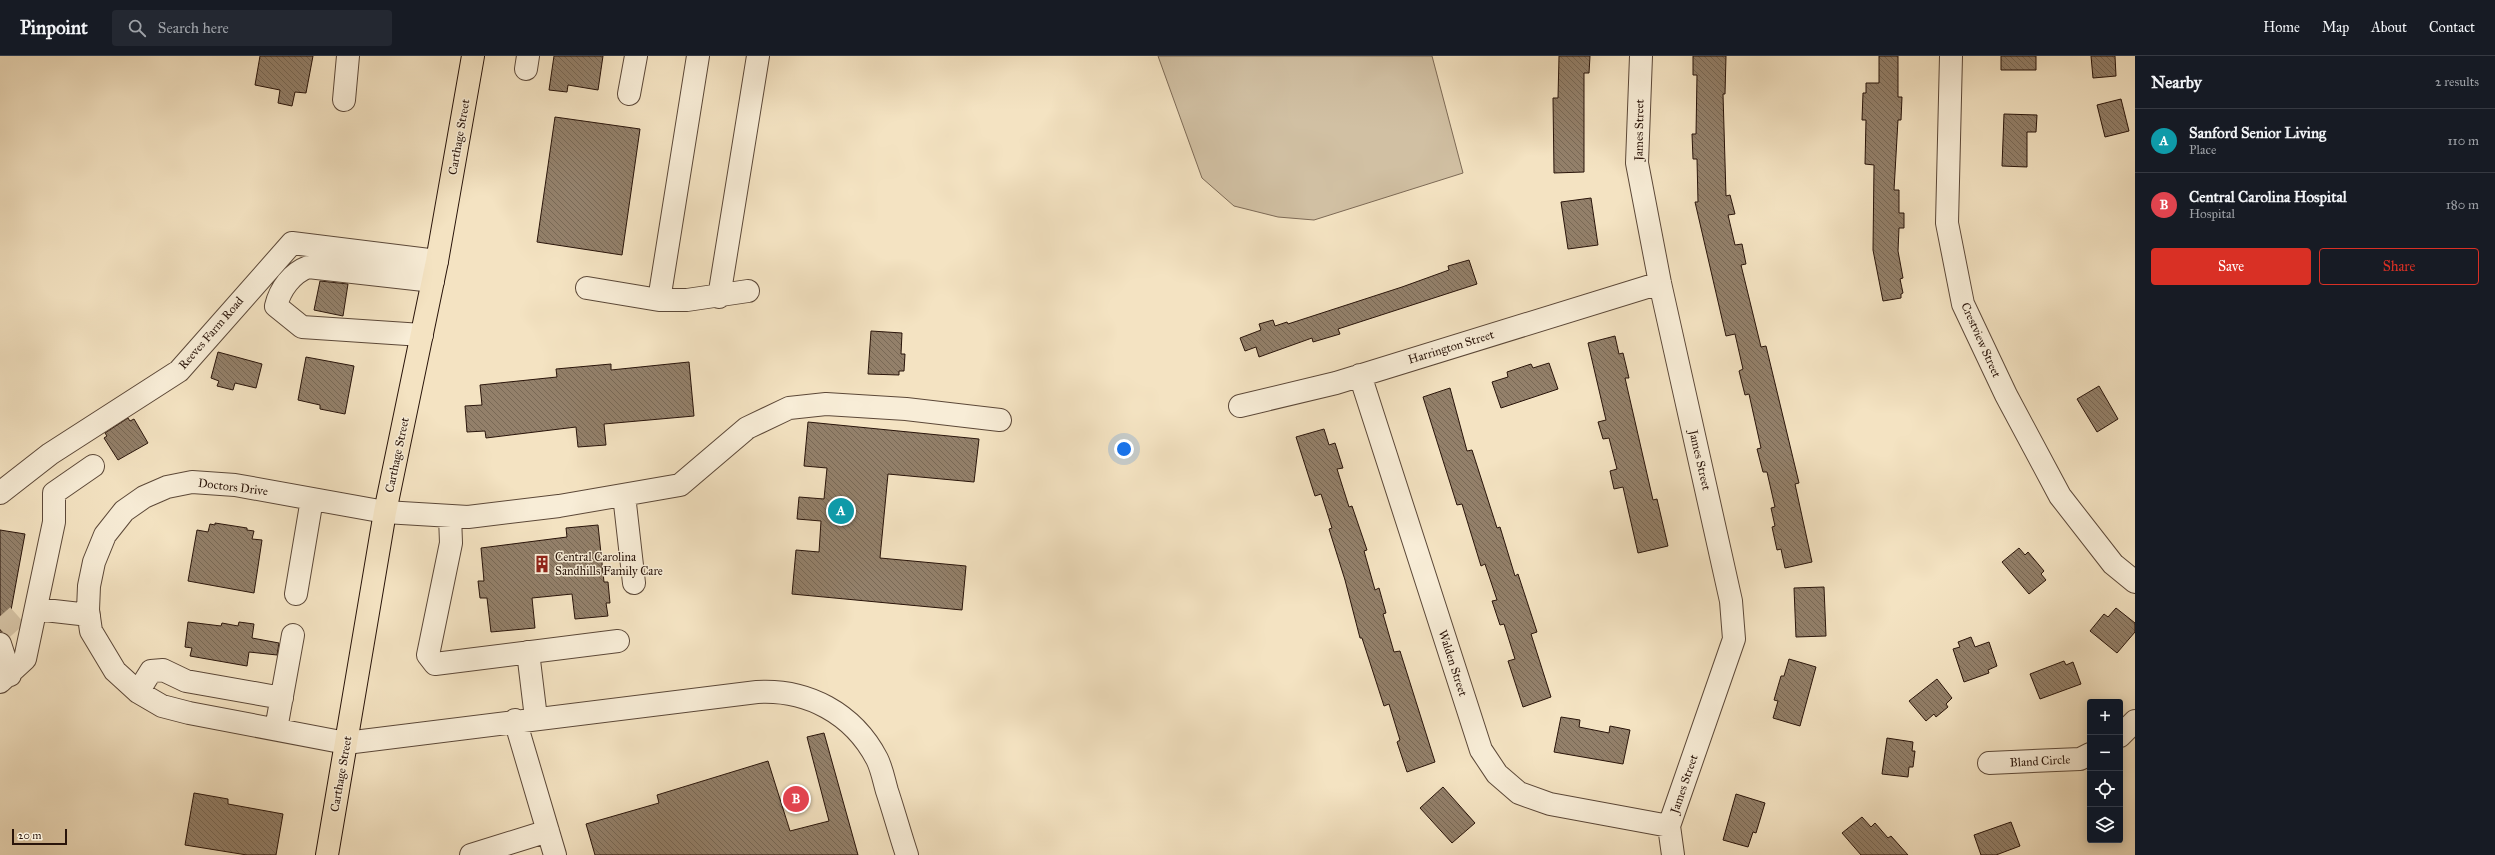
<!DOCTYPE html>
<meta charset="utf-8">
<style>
:root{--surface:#171b24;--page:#242831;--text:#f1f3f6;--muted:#9ea1a6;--line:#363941;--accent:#d93025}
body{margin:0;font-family:"IM FELL Great Primer",serif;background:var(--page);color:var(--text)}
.controls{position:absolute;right:12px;bottom:12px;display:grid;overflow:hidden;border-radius:4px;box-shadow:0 2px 10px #0003}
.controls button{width:36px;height:36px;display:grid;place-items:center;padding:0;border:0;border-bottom:1px solid var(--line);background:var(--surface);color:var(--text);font:20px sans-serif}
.scale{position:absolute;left:12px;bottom:10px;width:55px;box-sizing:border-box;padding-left:4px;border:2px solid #29140a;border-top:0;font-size:11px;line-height:14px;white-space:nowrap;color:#29140a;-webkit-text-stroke:3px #f8edd7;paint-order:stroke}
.you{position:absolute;left:1124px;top:393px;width:14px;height:14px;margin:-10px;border:3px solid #fff;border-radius:50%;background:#1a73e8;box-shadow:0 0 0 6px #1a73e833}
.badge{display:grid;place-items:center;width:26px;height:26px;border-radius:50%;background:var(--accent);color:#fff;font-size:13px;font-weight:700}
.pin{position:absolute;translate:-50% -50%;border:2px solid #fff;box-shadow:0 1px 4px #0006}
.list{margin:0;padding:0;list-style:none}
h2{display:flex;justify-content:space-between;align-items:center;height:52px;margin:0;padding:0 16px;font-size:17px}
h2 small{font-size:13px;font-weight:400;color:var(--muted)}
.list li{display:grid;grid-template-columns:26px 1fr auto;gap:12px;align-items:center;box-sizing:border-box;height:64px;padding:0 16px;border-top:1px solid var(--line)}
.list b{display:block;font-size:15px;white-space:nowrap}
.list p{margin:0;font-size:13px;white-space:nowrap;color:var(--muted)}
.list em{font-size:13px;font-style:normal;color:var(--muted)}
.actions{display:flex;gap:8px;padding:12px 16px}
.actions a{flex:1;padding:9px 0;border:1px solid var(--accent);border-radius:4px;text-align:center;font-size:14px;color:var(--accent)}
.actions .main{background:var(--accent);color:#fff}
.icon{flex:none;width:22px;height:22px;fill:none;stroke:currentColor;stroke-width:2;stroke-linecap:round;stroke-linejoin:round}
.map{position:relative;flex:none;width:2135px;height:799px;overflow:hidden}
header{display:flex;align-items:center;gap:24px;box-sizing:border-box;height:56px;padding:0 20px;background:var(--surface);border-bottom:1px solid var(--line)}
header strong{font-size:19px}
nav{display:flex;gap:22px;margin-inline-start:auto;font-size:14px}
.search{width:280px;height:36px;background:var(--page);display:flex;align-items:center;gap:10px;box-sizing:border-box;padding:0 14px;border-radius:4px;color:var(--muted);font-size:15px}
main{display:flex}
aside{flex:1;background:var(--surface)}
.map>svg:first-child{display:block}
</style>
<header>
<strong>Pinpoint</strong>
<div class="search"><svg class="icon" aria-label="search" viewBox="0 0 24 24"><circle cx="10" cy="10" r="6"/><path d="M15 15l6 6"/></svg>Search here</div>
<nav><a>Home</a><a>Map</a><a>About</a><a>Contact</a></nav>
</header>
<main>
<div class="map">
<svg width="2135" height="799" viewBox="0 0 2135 799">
<defs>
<pattern id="building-back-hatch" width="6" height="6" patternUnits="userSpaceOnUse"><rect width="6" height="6" fill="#93806a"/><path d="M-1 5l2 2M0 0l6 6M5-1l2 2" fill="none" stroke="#786855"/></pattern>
</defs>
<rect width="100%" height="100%" fill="#f4e3c2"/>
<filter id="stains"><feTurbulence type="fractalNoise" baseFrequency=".005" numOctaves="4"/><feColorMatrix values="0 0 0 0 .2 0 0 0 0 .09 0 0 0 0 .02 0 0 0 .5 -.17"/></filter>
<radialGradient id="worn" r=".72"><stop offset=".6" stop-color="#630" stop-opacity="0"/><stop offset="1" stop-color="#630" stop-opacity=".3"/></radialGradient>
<!-- grass -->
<path fill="#d1c0a3" stroke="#7d6a56" d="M1158,0H1432L1463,117L1314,164L1278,161L1234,150L1202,122Z"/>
<!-- building -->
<path fill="url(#building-back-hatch)" stroke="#29140a" d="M260,0H313L306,37L295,36L292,50L278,47L280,34L255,29Z
M554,0H603L598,34L568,29L567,36L549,34Z
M1559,0H1590L1589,17H1584V116L1554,117L1553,42H1558Z
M1693,0H1726L1725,38H1723L1726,140L1730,139L1735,158L1728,159L1735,189L1742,188L1746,208L1741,209L1761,291L1766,290L1799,427L1795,428L1812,506L1785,512L1781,493L1777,494L1772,471L1775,470L1771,452L1775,451L1767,416H1763L1757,393L1761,392L1749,338L1745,339L1739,315L1743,313L1735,278L1726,280L1695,146H1698L1697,103H1693L1692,78H1696L1697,19H1693Z
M1879,0H1898V41H1902L1901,64H1898L1894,134H1899V157H1904V172H1899L1898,195L1903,222L1900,223L1903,237L1901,238V242L1883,245L1873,194L1874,109L1865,108L1866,64H1862L1863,37H1866V27H1879Z
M2001,0H2036V14H2001Z
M2091,0H2115L2116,20L2093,22Z
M2121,43L2129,75L2105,81L2097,49Z
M2004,58L2037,59L2036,76H2027V111L2002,110Z
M555,61L640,73L622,199L537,186Z
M1591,142L1598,189L1568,193L1561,146Z
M1469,204L1477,228L1338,273L1340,278L1313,286L1312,282L1259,301L1256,291L1245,295L1240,282L1261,274L1259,268L1273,264L1275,270L1287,266L1288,268L1402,231L1449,214L1448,210Z
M320,225L348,228L343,260L314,254Z
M871,275L902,277L901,298H905L904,315H899V319L868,318Z
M1615,280L1619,298L1623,297L1629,322H1625L1653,444L1657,443L1668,490L1638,497L1623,431L1614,433L1610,415L1617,413L1609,382L1603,383L1598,366L1606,364L1588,287Z
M218,296L262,308L256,332L235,327L233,334L217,330L219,325L211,322Z
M306,301L354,310L345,358L320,353V349L298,344Z
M689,306L694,360L604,368L606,389L578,391L576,371L486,382L485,375L467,376L465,350L482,349L480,329L557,321L556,313L611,308V314Z
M1549,307L1558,333L1501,352L1492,326L1508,321L1507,316L1531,308L1533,312Z
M2099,330L2118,363L2097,376L2077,343Z
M1450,332L1467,395L1472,394L1497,472L1500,471L1515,520L1518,518L1537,576L1531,578L1551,641L1523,651L1508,605L1515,603L1504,568L1500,569L1492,545L1497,544L1485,508L1481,510L1462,448L1457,449L1423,341Z
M128,362L130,365L134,363L148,387L118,404L104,382L107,380L105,377Z
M808,366L979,383L974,426L888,418L880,502L966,510L962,554L792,538L796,494L819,496L821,465L797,463L799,441L824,443L827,412L804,410Z
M1324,373L1329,389L1335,387L1343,412L1337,413L1349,451L1352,450L1367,494L1364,495L1375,534L1379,532L1386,557L1383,558L1394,596L1400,595L1435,706L1407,716L1397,686L1400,684L1389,648L1384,650L1362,582H1360L1345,524L1329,473L1332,472L1321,438L1315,440L1296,381Z
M215,467L247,472V474L254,475L252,483L262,484L254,537L188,525L197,474L208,476L210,468L215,469Z
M598,469L604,526H608L610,547H606L608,560L575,563L572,538L532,542L535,572L491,576L487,542H480L478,525H484L481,492L567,481L566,472Z
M0,474L25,478L7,576L0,575Z
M2019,492L2025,499L2028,496L2044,515L2041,518L2046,524L2029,538L2002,506Z
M1824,531L1826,580L1796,581L1794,532Z
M2116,552L2135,567V576L2117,597L2090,575L2104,558L2108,561Z
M188,566L221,570L222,567L238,570L239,566L254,568L252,582L279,587L277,599L249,596L247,610L190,600L192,592L185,591Z
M1971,581L1975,591L1989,586L1997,610L1988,614L1989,617L1964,626L1953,593L1960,591L1958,586Z
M1789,603L1816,611L1800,670L1773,662L1778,645L1774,644L1781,620H1784Z
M2064,605L2066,609L2073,606L2081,628L2040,643L2030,618Z
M1937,623L1952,642L1946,648L1948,651L1936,661L1934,658L1926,665L1909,645Z
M1561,661L1580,664L1579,671L1609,677L1610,670L1630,674L1623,708L1554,696Z
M824,677L858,799H595L586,768L659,747L657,739L768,705L790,775L829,765L807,681Z
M1887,682L1913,686L1912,695H1915L1913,711H1909L1908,721L1882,718Z
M1443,731L1475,767L1452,787L1420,752Z
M194,737L228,743V748L283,758L276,799H247L185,789Z
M1736,738L1765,747L1756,777L1753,776L1748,791L1723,784Z
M1862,761L1871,771L1875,767L1888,782L1891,780L1908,799H1861L1842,777Z
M2011,766L2020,790L1996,799H1981L1974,779Z"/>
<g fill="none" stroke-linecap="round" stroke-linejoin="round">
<!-- minor-tunnel -->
<path stroke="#d6c4a6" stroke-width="22" stroke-dasharray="22 11" stroke-linecap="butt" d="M1,574L18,559"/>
<!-- minor casing -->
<g stroke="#5c4838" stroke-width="24">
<path id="minor" d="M1641,0L1637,107L1660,227L1731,545L1734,583L1669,770L1673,799
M1951,0L1947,167L1963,248L2006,339L2060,440L2113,508L2135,526
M526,13L528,0
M629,38L636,0
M344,44L348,0
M587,232L659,244H687L748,235
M719,241L758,0
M659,244L698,0
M422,279L302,271L276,250C280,233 292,217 308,211L433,225
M1360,319L1481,694L1497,718L1519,737L1550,748L1669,770
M1240,350L1336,327L1660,227
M0,437L50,398L179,315L292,187L437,205
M624,439L634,527
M450,460L451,487L428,599L435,608L618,585
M296,538L312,443
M36,553L89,559
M0,588L10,619
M528,596L536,662
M0,626L25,603L54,466V437L93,410
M138,636L151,615L163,614L186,625L282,642
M515,664L555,799
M276,673L293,579
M2120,680L2135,665
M1989,707L2080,703L2090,698
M471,799L548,775
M907,799C900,778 894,756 887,735C884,725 882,713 877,703C853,657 807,633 757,636L346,687L189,657L162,650L138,636L115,615L91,575L88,554L89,530L94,506L105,479L124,455L144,441L167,431L192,426L235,429L385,456L468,461L559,450L680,429L747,372L789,352L826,348L906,353L1000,364"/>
</g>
<!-- major casing -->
<g stroke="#29140a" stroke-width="24">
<path id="major" d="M327,799L385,456L437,205L473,0"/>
</g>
<!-- minor -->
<use href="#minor" stroke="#f8edd7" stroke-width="22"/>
<!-- major -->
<use href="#major" stroke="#f4e3c2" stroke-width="22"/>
</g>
<!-- icons -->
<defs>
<g id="building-bare" transform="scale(1.38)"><path d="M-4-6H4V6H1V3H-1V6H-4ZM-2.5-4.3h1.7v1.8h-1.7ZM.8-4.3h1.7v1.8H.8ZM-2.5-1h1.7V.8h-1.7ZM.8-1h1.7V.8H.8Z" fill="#8f2418" stroke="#f8edd7" stroke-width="2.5" paint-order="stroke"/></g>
</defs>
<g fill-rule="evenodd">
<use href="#building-bare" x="542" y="508"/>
</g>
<g text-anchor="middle" stroke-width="3" stroke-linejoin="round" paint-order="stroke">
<!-- street labels -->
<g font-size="12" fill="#29140a" stroke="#f8edd7">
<text transform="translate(1639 74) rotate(-89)" y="4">James Street</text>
<text transform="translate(459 81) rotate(-80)" y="4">Carthage Street</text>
<text transform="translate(211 277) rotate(-49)" y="4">Reeves Farm Road</text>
<text transform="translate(1981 284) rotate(66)" y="4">Crestview Street</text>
<text transform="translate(1451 291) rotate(-17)" y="4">Harrington Street</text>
<text transform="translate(397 399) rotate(-78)" y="4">Carthage Street</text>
<text transform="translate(1700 404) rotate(77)" y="4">James Street</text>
<text transform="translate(233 431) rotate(7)" y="4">Doctors Drive</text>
<text transform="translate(1453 607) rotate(72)" y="4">Walden Street</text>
<text transform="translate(2040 705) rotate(-3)" y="4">Bland Circle</text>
<text transform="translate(341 718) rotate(-80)" y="4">Carthage Street</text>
<text transform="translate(1684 728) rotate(-71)" y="4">James Street</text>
</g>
<!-- poi labels -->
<g font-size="12" fill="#29140a" stroke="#f8edd7" text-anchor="start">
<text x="555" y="505">Central Carolina<tspan x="555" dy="14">Sandhills Family Care</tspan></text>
</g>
</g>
<rect width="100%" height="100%" filter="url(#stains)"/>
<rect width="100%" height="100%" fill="url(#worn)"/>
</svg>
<div class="controls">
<button>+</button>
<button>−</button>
<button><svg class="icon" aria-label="locate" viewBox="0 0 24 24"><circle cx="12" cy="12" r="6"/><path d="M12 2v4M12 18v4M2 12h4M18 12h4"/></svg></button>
<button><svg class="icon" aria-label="layers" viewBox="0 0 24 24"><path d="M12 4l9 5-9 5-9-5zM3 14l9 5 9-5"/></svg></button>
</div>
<div class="scale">20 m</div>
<div class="you"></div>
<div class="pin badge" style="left:841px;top:455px;background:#0f9aa8">A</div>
<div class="pin badge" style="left:796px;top:743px;background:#e0444e">B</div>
</div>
<aside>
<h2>Nearby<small>2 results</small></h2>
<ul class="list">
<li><span class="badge" style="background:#0f9aa8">A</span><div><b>Sanford Senior Living</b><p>Place</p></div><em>110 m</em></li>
<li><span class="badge" style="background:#e0444e">B</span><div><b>Central Carolina Hospital</b><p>Hospital</p></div><em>180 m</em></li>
</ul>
<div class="actions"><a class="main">Save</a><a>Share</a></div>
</aside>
</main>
